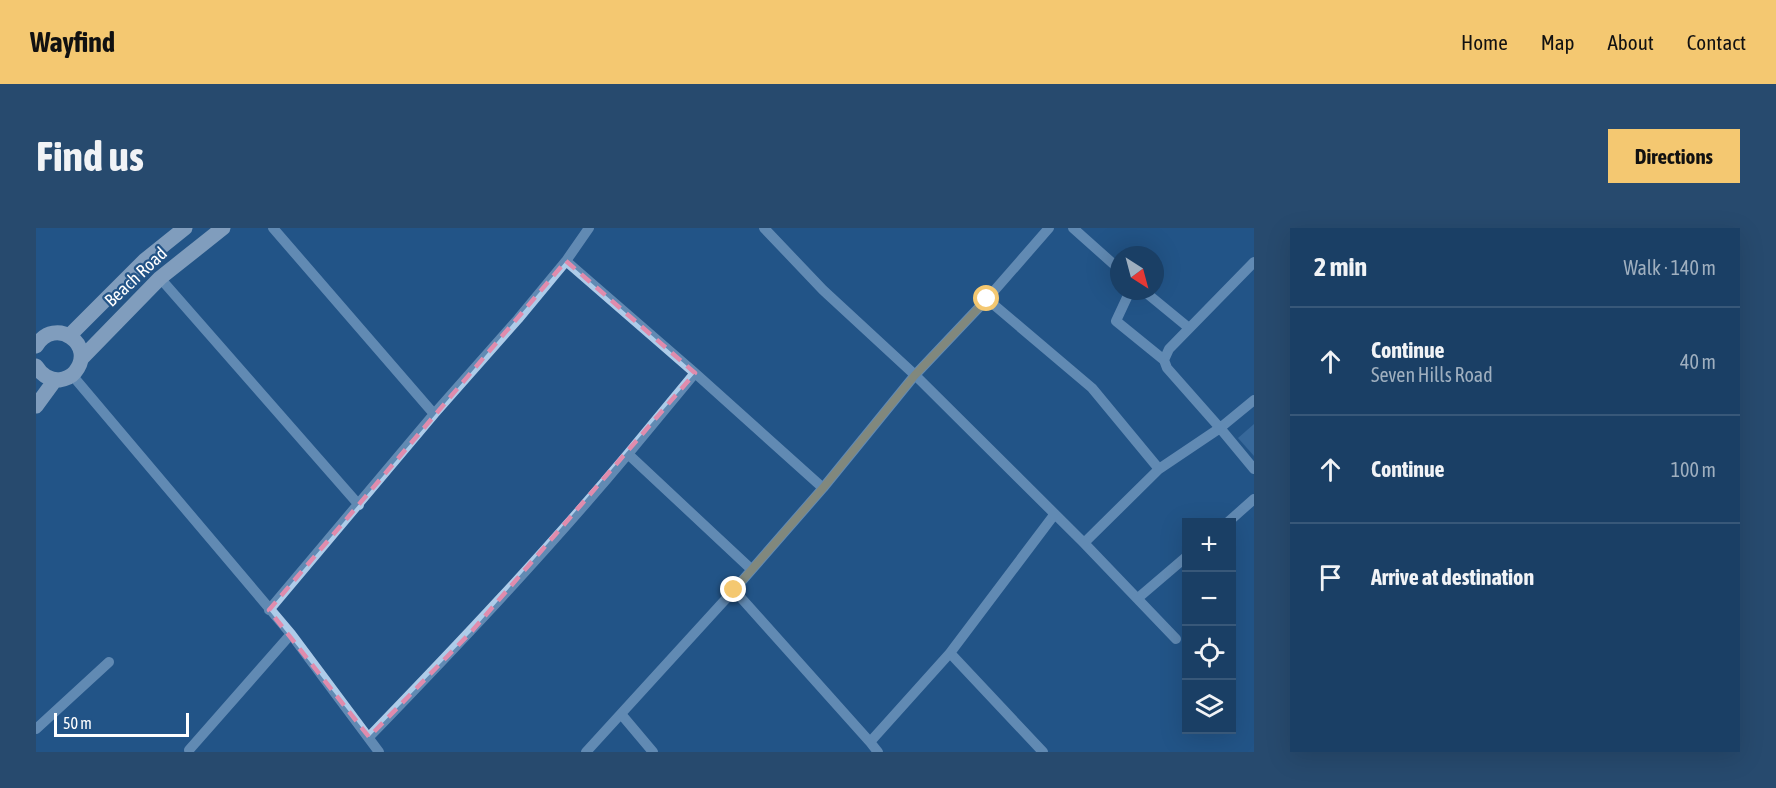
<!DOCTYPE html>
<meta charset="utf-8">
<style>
:root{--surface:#1a3f65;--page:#274a6e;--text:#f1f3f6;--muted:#9fafbf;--line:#385879;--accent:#f4c871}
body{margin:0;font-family:"Asap Condensed",sans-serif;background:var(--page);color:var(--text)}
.controls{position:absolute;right:18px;bottom:18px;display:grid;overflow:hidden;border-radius:0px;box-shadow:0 6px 24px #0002}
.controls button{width:54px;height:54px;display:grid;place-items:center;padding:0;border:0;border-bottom:2px solid var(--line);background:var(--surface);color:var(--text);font:30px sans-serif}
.compass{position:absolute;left:1074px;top:18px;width:54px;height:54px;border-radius:50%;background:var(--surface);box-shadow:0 6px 24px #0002;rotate:144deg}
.scale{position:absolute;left:18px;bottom:15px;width:135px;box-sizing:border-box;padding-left:6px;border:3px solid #fff;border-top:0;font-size:16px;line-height:21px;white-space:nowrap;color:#fff;-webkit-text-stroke:4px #235487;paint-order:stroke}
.stop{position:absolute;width:18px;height:18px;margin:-14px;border:4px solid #f4c871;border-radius:50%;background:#fff}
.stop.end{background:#f4c871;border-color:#fff;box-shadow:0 2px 6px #0008}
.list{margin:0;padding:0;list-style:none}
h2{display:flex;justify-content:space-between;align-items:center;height:78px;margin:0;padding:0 24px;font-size:26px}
h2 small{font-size:20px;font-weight:400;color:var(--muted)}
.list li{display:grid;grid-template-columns:39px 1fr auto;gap:18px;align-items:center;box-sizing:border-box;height:108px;padding:0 24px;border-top:2px solid var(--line)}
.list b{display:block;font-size:22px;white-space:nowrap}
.list p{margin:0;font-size:20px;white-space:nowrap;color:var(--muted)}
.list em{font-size:20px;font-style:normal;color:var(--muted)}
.icon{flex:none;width:33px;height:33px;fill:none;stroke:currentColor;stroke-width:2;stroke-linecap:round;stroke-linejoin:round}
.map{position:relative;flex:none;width:1218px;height:524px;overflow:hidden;border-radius:0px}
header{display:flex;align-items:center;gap:36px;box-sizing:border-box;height:84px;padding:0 30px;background:var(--accent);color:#111}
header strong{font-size:28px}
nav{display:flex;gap:33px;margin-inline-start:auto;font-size:21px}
.intro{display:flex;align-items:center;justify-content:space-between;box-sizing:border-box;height:144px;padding:0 36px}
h1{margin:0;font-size:42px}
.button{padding:15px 27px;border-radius:0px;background:var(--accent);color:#111;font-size:21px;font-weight:700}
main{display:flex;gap:36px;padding:0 36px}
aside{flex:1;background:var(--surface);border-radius:0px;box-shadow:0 6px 24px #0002}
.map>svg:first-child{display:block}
</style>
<header>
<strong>Wayfind</strong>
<nav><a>Home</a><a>Map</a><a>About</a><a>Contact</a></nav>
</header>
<div class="intro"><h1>Find us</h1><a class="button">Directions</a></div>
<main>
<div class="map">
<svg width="1218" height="524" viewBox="0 0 1218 524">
<rect width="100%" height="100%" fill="#235487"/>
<!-- building -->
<path fill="#5080b1" d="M1218,196V228L1202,210Z"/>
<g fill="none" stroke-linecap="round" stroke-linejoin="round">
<!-- minor -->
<path stroke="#aecce9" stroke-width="10" d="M237,0L398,186
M553,0L530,33L659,145L787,260
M728,0L787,62L879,147L1048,315L1123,241L1184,200L1131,140L1128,132L1133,121L1218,34
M1013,0L951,71L879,147L787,260L698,362L834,514L914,425L1018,287
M1037,0L1083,41
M124,50L323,277
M1094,63L1080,93L1128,132
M1108,63L1153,100
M951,71L1056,160L1123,241
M659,145L592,226L715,341
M36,147L255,406L343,524
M1218,172L1184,200L1218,241
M1191,295L1218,271
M1048,315L1140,411
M1102,370L1150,329
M233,382L398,186L482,91L530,33
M914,425L1007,524
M585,486L617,524
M0,501L73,434
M333,509C422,417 510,324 592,226
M834,514L842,524
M153,522L255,406
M550,524L698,362"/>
<!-- major -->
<path stroke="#f1f7fe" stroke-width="15" d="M33,108L109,32L149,0
M0,118C19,87 61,117 39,144C35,149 29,151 23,152C13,152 5,146 0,138
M45,131L124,50L187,0
M0,178L19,152"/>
</g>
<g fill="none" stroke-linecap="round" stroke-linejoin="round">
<!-- route -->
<path stroke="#f4c871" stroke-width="8" d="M698,362L787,260L879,147L951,71"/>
</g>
<!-- marked area -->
<path d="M0 0H1218V524H0ZM530,33L659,145L436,403L333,509L233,382Z" fill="#235487" fill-opacity=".55" fill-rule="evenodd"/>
<path fill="none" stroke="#e08cad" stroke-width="4.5" stroke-dasharray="12 8" stroke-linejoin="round" d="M530,33L659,145L436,403L333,509L233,382Z"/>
<g text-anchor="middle" stroke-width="4.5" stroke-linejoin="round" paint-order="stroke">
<!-- street labels -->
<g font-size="18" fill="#fff" stroke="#235487">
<text transform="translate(100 49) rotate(-43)" y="6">Beach Road</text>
</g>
</g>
</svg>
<div class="controls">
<button>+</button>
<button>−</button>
<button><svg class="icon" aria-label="locate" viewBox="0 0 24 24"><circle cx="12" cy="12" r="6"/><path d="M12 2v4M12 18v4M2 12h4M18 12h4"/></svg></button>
<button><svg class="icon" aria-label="layers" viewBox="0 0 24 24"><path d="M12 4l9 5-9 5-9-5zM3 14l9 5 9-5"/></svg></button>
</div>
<svg class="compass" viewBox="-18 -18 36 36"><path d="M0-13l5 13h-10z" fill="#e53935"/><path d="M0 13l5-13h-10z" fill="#9fafbf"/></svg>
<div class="scale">50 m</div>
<div class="stop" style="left:951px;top:71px"></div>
<div class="stop end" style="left:698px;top:362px"></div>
</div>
<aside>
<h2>2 min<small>Walk · 140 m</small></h2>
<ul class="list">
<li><svg class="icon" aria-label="ahead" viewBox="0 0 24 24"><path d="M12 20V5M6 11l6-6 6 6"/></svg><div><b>Continue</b><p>Seven Hills Road</p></div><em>40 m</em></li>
<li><svg class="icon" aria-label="ahead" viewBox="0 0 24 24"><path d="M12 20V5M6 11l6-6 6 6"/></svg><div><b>Continue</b></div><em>100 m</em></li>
<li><svg class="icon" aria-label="arrive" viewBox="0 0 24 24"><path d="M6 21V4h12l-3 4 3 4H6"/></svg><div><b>Arrive at destination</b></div></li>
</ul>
</aside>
</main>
